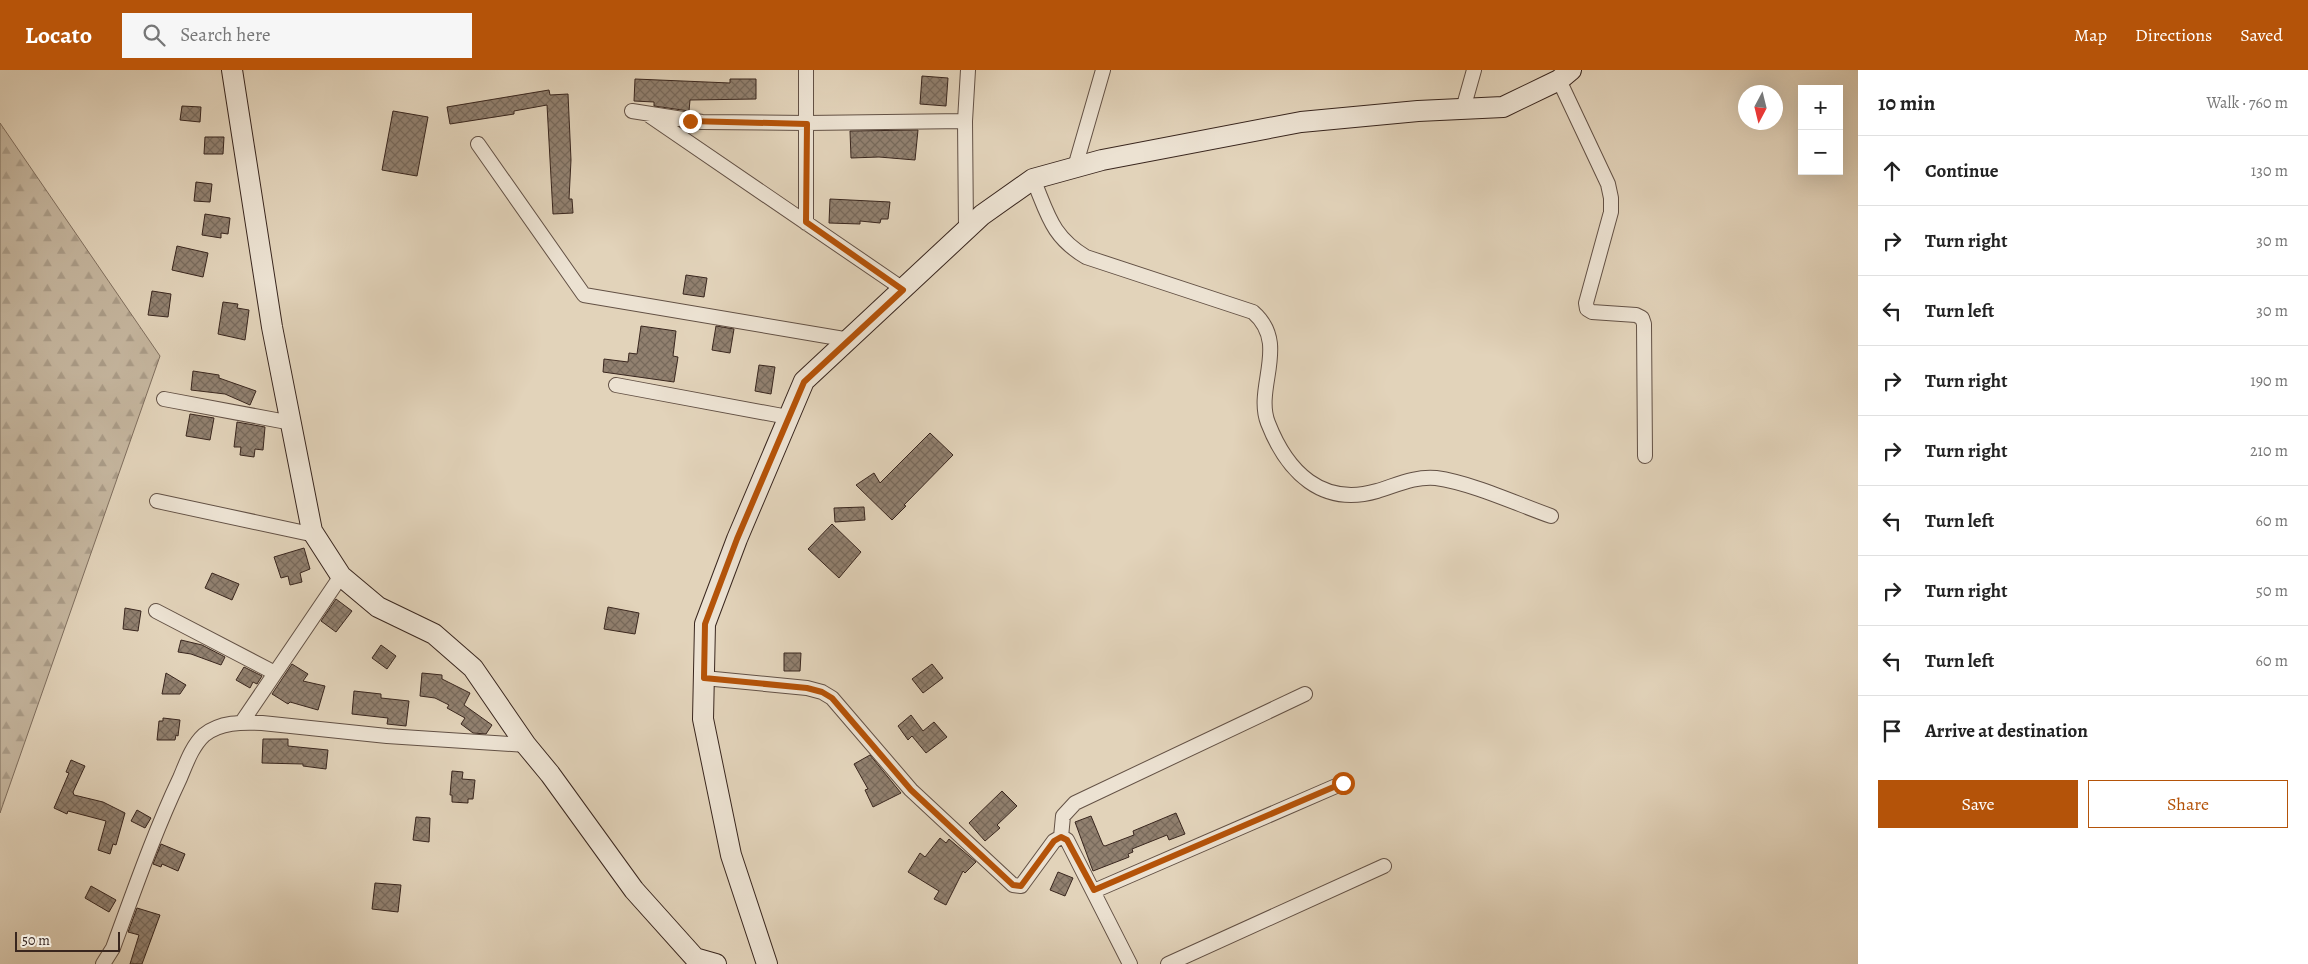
<!DOCTYPE html>
<meta charset="utf-8">
<style>
:root{--surface:#fff;--page:#f6f6f6;--text:#222;--muted:#767676;--line:#e0e0e0;--accent:#b45309}
body{margin:0;font-family:Alegreya,serif;background:var(--page);color:var(--text)}
.controls{position:absolute;right:15px;top:15px;display:grid;overflow:hidden;border-radius:0px;box-shadow:0 5px 20px #0002}
.controls button{width:45px;height:45px;display:grid;place-items:center;padding:0;border:0;border-bottom:1px solid var(--line);background:var(--surface);color:var(--text);font:25px sans-serif}
.compass{position:absolute;left:1738px;top:15px;width:45px;height:45px;border-radius:50%;background:var(--surface);box-shadow:0 5px 20px #0002;rotate:187deg}
.scale{position:absolute;left:15px;bottom:12px;width:105px;box-sizing:border-box;padding-left:5px;border:2px solid #39261e;border-top:0;font-size:14px;line-height:18px;white-space:nowrap;color:#39261e;-webkit-text-stroke:4px #ece2d2;paint-order:stroke}
.stop{position:absolute;width:15px;height:15px;margin:-11px;border:4px solid #b45309;border-radius:50%;background:#fff}
.stop.end{background:#b45309;border-color:#fff;box-shadow:0 1px 5px #0008}
.list{margin:0;padding:0;list-style:none}
h2{display:flex;justify-content:space-between;align-items:center;height:65px;margin:0;padding:0 20px;font-size:21px}
h2 small{font-size:16px;font-weight:400;color:var(--muted)}
.list li{display:grid;grid-template-columns:32px 1fr auto;gap:15px;align-items:center;box-sizing:border-box;height:70px;padding:0 20px;border-top:1px solid var(--line)}
.list b{display:block;font-size:19px;white-space:nowrap}
.list em{font-size:16px;font-style:normal;color:var(--muted)}
.actions{display:flex;gap:10px;padding:15px 20px}
.actions a{flex:1;padding:11px 0;border:1px solid var(--accent);border-radius:0px;text-align:center;font-size:18px;color:var(--accent)}
.actions .main{background:var(--accent);color:#fff}
.icon{flex:none;width:28px;height:28px;fill:none;stroke:currentColor;stroke-width:2;stroke-linecap:round;stroke-linejoin:round}
.map{position:relative;flex:none;width:1858px;height:894px;overflow:hidden}
header{display:flex;align-items:center;gap:30px;box-sizing:border-box;height:70px;padding:0 25px;background:var(--accent);color:#fff}
header strong{font-size:24px}
nav{display:flex;gap:28px;margin-inline-start:auto;font-size:18px}
.search{width:350px;height:45px;background:var(--page);display:flex;align-items:center;gap:12px;box-sizing:border-box;padding:0 18px;border-radius:0px;color:var(--muted);font-size:19px}
main{display:flex}
aside{flex:1;background:var(--surface)}
.map>svg:first-child{display:block}
</style>
<header>
<strong>Locato</strong>
<div class="search"><svg class="icon" aria-label="search" viewBox="0 0 24 24"><circle cx="10" cy="10" r="6"/><path d="M15 15l6 6"/></svg>Search here</div>
<nav><a>Map</a><a>Directions</a><a>Saved</a></nav>
</header>
<main>
<div class="map">
<svg width="1858" height="894" viewBox="0 0 1858 894">
<defs>
<pattern id="forest-firs" width="22" height="20" patternUnits="userSpaceOnUse" patternTransform="scale(1.25)"><rect width="22" height="20" fill="#c5b69f"/><path d="M5 1l3.5 6h-7zM16 11l3.5 6h-7z" fill="#aa9c88"/></pattern>
<pattern id="building-cross-hatch" width="8" height="8" patternUnits="userSpaceOnUse" patternTransform="scale(1.25)"><rect width="8" height="8" fill="#91806f"/><path d="M0 0l8 8M0 8l8-8" fill="none" stroke="#77695b"/></pattern>
</defs>
<rect width="100%" height="100%" fill="#e2d3ba"/>
<filter id="stains"><feTurbulence type="fractalNoise" baseFrequency=".004" numOctaves="4"/><feColorMatrix values="0 0 0 0 .2 0 0 0 0 .09 0 0 0 0 .02 0 0 0 .5 -.17"/></filter>
<radialGradient id="worn" r=".72"><stop offset=".6" stop-color="#630" stop-opacity="0"/><stop offset="1" stop-color="#630" stop-opacity=".3"/></radialGradient>
<!-- forest -->
<path fill="url(#forest-firs)" stroke="#7f6e5e" d="M0,53L160,286L0,743Z"/>
<!-- building -->
<path fill="url(#building-cross-hatch)" stroke="#39261e" d="M922,6L948,8L946,36L920,34Z
M635,9L730,13V9H756V29L690,30L689,41L654,36V32L634,31Z
M549,20L550,25L568,24L571,90L569,129H572L573,143L553,144L547,35L514,41V44L450,54L447,37Z
M182,36L201,37L200,52L180,50Z
M393,41L428,47L417,106L382,100Z
M918,60L915,90L879,87L851,88L850,61Z
M205,67H224L223,84H204Z
M196,112L212,114L210,132L194,131Z
M830,129L890,132L888,149H881L880,153L860,151V154L829,153Z
M205,144L230,148L228,164L221,163V168L202,165Z
M177,176L208,183L203,207L172,200Z
M686,205L707,208L704,227L683,224Z
M152,221L171,224L168,247L148,245Z
M223,232L238,234L237,238L249,240L245,270L218,264Z
M641,256L676,261L673,286L678,287L674,312L603,302L604,289L628,292L629,283L637,284Z
M716,256L734,259L730,283L712,280Z
M759,295L775,297L771,324L755,321Z
M193,301L219,305V308L256,321L250,335L225,324L191,320Z
M190,344L214,348L210,370L186,366Z
M237,352L265,357L263,380L255,379L254,387L240,385L241,377H234Z
M930,363L953,385L904,435L906,436L892,450L856,415L874,403L880,413Z
M864,437L865,450L835,452L834,438Z
M832,454L861,482L839,508L808,479Z
M304,478L310,499L300,503L302,512L290,515L288,506L281,508L274,487Z
M212,503L239,514L232,530L205,518Z
M336,529L352,541L336,562L321,551Z
M608,537L639,543L635,564L604,559Z
M125,538L141,541L138,561L123,559Z
M181,570L202,575L225,587L221,595L191,584L178,582Z
M381,575L396,586L387,599L372,588Z
M784,583H801L800,601H784Z
M292,594L308,604L303,611L325,616L318,640L290,632L288,634L272,624Z
M932,594L943,608L923,623L912,609Z
M244,597L262,606L257,614L253,612L250,618L236,610Z
M166,603L186,615L180,624H162Z
M422,603L442,605V609L470,623L464,635L492,655L486,664L473,663L461,654L465,648L447,638L449,635L435,628L420,626Z
M354,621L381,624V628L409,631L406,656L387,654L388,648L352,644Z
M911,645L923,661L934,652L947,667L926,683L912,666L908,670L898,656Z
M163,648L180,650L178,666L176,665L175,670H157L159,651H163Z
M263,669H288V676L328,680L326,699L303,696V694L262,693Z
M870,685L901,723L873,737L865,720L868,719L854,694Z
M71,690L85,696L73,722L74,725L103,732L125,743L116,775L113,774L110,784L98,780L106,751L68,741L67,744L54,738L69,703L66,702Z
M452,701L463,702L462,709L475,710L473,729H468V733L452,732V725H450Z
M1002,721L1017,736L997,755L1000,758L985,771L969,753Z
M137,740L151,748L145,758L131,751Z
M1176,743L1185,764L1169,770L1167,765L1132,779L1133,782L1128,784L1129,787L1093,801L1075,752L1091,746L1103,775L1105,776L1134,765L1133,761Z
M416,747L430,748L429,772L413,770Z
M940,768L946,773L949,769L976,792L965,803L963,801L946,835L934,829L939,821L908,802L920,783L925,787Z
M161,774L185,784L178,801L162,794L161,797L153,794Z
M1058,802L1073,808L1065,826L1050,820Z
M375,813L401,815L398,842L372,839Z
M91,816L116,830L109,842L85,828Z
M137,838L160,845L142,894H130L139,865L128,862Z"/>
<g fill="none" stroke-linecap="round" stroke-linejoin="round">
<!-- street casing -->
<g stroke="#635145" stroke-width="16">
<path id="street" d="M806,0V153
M1559,10L1608,114L1611,128V142L1586,233L1587,239L1592,242L1636,245L1642,248L1644,254L1645,386
M1463,39L1474,0
M632,41L702,52L807,53L965,51
M650,46L903,219
M478,74L584,225L850,270
M1075,97L1103,0
M1033,109C1048,144 1051,166 1086,187L1253,242C1290,274 1254,317 1268,353C1287,402 1322,437 1377,421C1397,415 1415,406 1436,408C1472,413 1517,434 1551,446
M966,160L965,51L968,0
M616,315L788,347
M164,329L292,353
M157,431L315,465
M156,541L275,603
M704,608L807,618L822,622L832,628L911,720L1013,815L1021,816L1054,771L1061,767L1067,770L1130,894
M242,652L341,506
M1061,767L1063,746L1075,733L1305,624
M1094,821L1343,713
M103,894L113,878C134,821 154,763 180,708C186,694 192,676 204,665C220,652 242,652 262,653L387,666L526,675
M1168,894L1384,796"/>
</g>
<!-- secondary casing -->
<g stroke="#39261e" stroke-width="22">
<path id="secondary" d="M232,0L272,257L312,461L341,506L378,537L434,564L473,598L526,675L550,704L634,820L695,888L716,894
M767,894L731,785L703,649L705,554L737,469L804,311L982,145L1033,109L1102,90L1301,52L1418,41L1503,37L1559,10L1571,0"/>
</g>
<!-- street -->
<use href="#street" stroke="#ece2d2" stroke-width="14"/>
<!-- secondary -->
<use href="#secondary" stroke="#ece2d2" stroke-width="20"/>
</g>
<g fill="none" stroke-linecap="round" stroke-linejoin="round">
<!-- route -->
<path stroke="#b45309" stroke-width="6" d="M690,51L807,54L806,152L903,220L804,312L737,469L705,554L704,608L807,618L822,622L832,628L911,720L1013,815L1021,816L1054,771L1061,767L1067,770L1094,820L1343,713"/>
</g>
<rect width="100%" height="100%" filter="url(#stains)"/>
<rect width="100%" height="100%" fill="url(#worn)"/>
</svg>
<div class="controls">
<button>+</button>
<button>−</button>
</div>
<svg class="compass" viewBox="-18 -18 36 36"><path d="M0-13l5 13h-10z" fill="#e53935"/><path d="M0 13l5-13h-10z" fill="#767676"/></svg>
<div class="scale">50 m</div>
<div class="stop" style="left:1343px;top:713px"></div>
<div class="stop end" style="left:690px;top:51px"></div>
</div>
<aside>
<h2>10 min<small>Walk · 760 m</small></h2>
<ul class="list">
<li><svg class="icon" aria-label="ahead" viewBox="0 0 24 24"><path d="M12 20V5M6 11l6-6 6 6"/></svg><div><b>Continue</b></div><em>130 m</em></li>
<li><svg class="icon" aria-label="right" viewBox="0 0 24 24"><path d="M7 20v-9h11M14 6l5 5-5 5"/></svg><div><b>Turn right</b></div><em>30 m</em></li>
<li><svg class="icon" aria-label="left" viewBox="0 0 24 24"><path d="M17 20v-9H6M10 6l-5 5 5 5"/></svg><div><b>Turn left</b></div><em>30 m</em></li>
<li><svg class="icon" aria-label="right" viewBox="0 0 24 24"><path d="M7 20v-9h11M14 6l5 5-5 5"/></svg><div><b>Turn right</b></div><em>190 m</em></li>
<li><svg class="icon" aria-label="right" viewBox="0 0 24 24"><path d="M7 20v-9h11M14 6l5 5-5 5"/></svg><div><b>Turn right</b></div><em>210 m</em></li>
<li><svg class="icon" aria-label="left" viewBox="0 0 24 24"><path d="M17 20v-9H6M10 6l-5 5 5 5"/></svg><div><b>Turn left</b></div><em>60 m</em></li>
<li><svg class="icon" aria-label="right" viewBox="0 0 24 24"><path d="M7 20v-9h11M14 6l5 5-5 5"/></svg><div><b>Turn right</b></div><em>50 m</em></li>
<li><svg class="icon" aria-label="left" viewBox="0 0 24 24"><path d="M17 20v-9H6M10 6l-5 5 5 5"/></svg><div><b>Turn left</b></div><em>60 m</em></li>
<li><svg class="icon" aria-label="arrive" viewBox="0 0 24 24"><path d="M6 21V4h12l-3 4 3 4H6"/></svg><div><b>Arrive at destination</b></div></li>
</ul>
<div class="actions"><a class="main">Save</a><a>Share</a></div>
</aside>
</main>
